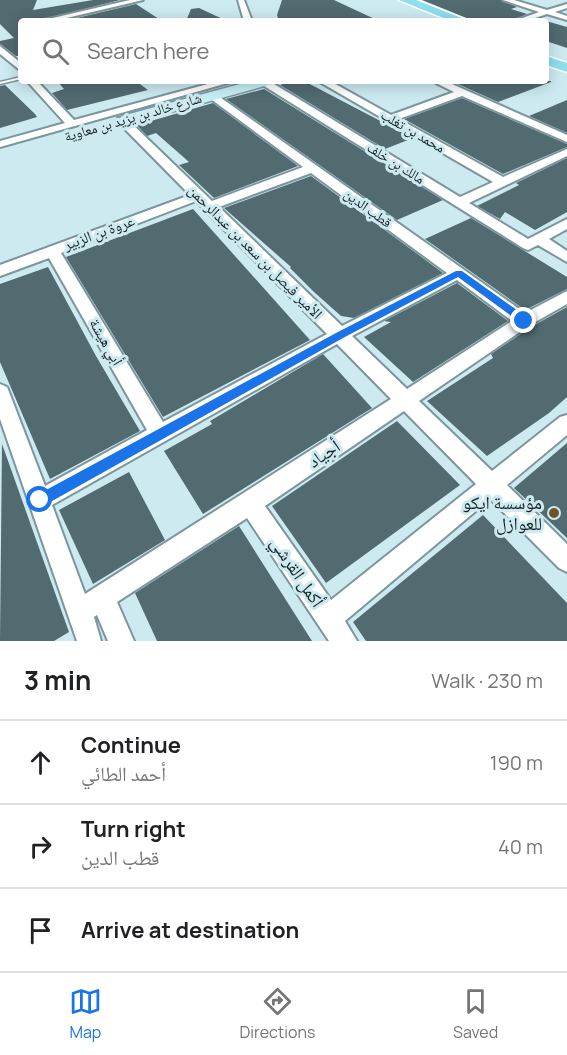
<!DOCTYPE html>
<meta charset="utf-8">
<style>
:root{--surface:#fff;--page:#f2f2f2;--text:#202124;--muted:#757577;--line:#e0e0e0;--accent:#1a73e8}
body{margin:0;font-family:Manrope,"Noto Naskh Arabic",sans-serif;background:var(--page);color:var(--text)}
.stop{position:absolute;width:18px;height:18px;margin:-14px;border:4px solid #1a73e8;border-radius:50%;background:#fff}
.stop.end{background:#1a73e8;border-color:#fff;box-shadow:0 2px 6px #0008}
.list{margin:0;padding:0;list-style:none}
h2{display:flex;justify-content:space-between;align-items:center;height:78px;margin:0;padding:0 24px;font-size:26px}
h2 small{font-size:20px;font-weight:400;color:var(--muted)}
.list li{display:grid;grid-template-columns:39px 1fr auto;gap:18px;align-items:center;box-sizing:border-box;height:84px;padding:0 24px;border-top:2px solid var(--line)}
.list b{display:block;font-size:22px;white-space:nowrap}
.list p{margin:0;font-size:20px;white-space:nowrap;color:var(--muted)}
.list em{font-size:20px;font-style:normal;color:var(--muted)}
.icon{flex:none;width:33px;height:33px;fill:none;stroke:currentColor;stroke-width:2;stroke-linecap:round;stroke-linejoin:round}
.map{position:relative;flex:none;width:567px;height:641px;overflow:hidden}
.search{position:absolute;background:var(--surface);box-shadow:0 3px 15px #0003;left:18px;right:18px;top:18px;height:66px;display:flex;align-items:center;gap:15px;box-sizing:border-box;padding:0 21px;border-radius:6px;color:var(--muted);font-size:22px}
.sheet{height:330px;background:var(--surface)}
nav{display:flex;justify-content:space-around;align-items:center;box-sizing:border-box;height:84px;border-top:2px solid var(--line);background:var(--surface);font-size:16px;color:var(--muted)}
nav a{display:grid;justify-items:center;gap:3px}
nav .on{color:var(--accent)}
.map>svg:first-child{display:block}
</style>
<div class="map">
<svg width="567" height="641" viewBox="0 0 567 641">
<rect width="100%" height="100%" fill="#cceaf0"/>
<!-- building -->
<path fill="#516b71" d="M0,0H37L33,10L93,0H120L38,21H21V56H16L0,44V41L14,38L0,24Z
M282,0H334L379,21H279L277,15Z
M422,0H501L517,7L511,9L527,14L512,21H474Z
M136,4L162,21H64Z
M199,8L227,21H186L191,9Z
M546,21L567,27V48L546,41Z
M57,81H136L148,90L67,110L52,93L64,89Z
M293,81H304L413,138L385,149L280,85Z
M451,81H551V82L498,102Z
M5,85L35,114L37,117L0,128V86Z
M264,89L443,200L397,220L226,99Z
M462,98L567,144V147L503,174L404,119Z
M567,100V133L529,116Z
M213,103L298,166L214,198L179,165L189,162L156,133L147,136L137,125Z
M567,158V212L535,230L505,212L500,219L477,206L519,185L516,183Z
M311,176L408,247L443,273L354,318L341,316L314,292L290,268L291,267L224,208Z
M193,209L310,340L163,417L66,257Z
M471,218L567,277V289L525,310L425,239Z
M48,267L96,356L140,431L50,479L0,362V284Z
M457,283L508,321L413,382L364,337L391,322L384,321Z
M567,307V397L549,413L487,456L427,401L493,358L491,354L531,327Z
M323,354L372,408L203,514L164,451L212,424L210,421Z
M397,421L460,485L326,583L272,506Z
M567,443V538L514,488Z
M2,444L69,632L54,641H0Z
M129,472L165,540L93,584L59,510Z
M483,515L567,603V641H366L353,622Z
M239,526L312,641H157L135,593Z"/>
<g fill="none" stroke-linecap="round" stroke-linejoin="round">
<!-- service casing -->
<g stroke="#7b969c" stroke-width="3">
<path id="service" d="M21,77V79L0,84V82Z"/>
</g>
<!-- minor casing -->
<g stroke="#7b969c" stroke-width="4">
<path id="minor" d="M130,0H143L54,21H40Z
M238,0H244L252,21H244Z
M503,0H514L547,10L567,4V8L555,12L567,16V20L547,14L526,21H514L539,12Z
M0,46L21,63V71L0,54Z
M27,81H37L74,120L219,81H235L0,147V141L65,123Z
M260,81H269L460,197L493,182L318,81H330L391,115L454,92L432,81H445L567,135V142L462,96L399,119L503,177L567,149V156L469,203L528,239L567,219V229L549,239L567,251V262L538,245L528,250L523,248L261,84Z
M208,93H214L525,313L567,291V304L530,325L419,401L492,471L560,417L567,415V435L507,485L567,544V572L559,568L490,499L345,621L357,641H329L247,518L117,602L134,641H108L97,615L94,617L101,641H77L0,419V384L7,387L9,392L45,486L147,430L49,258L0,276V265L190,195L118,122V118H126L212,201L303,167L208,97ZM311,173L447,273L342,326L219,207ZM196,201L327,334L163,422L61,253ZM457,280L512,321L407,389L352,336ZM337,344L391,399L85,594L52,505ZM404,411L476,484L331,600L265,506Z"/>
</g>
<!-- secondary casing -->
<g stroke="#7b969c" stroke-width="3">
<path id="secondary" d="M251,81H274L272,84L127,124L119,119L122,116Z"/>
</g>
<!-- primary casing -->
<g stroke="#fff" stroke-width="3">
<path id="primary" d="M399,0H416L469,21H451Z
M546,56L567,63V72L546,65Z"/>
</g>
<!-- service -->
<use href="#service" fill="#fff" fill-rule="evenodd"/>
<!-- minor -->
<use href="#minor" fill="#fff" fill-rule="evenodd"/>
<!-- secondary -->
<use href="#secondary" fill="#c7eff6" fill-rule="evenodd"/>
<!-- primary -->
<use href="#primary" fill="#8edfee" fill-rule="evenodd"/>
</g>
<!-- route -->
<path fill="#1a73e8" d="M456,271H462L528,318V323H521L458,277L343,338L45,505L40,506L35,505L34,500L35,496L336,333Z"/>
<!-- markers -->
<circle fill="#705226" stroke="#cceaf0" stroke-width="2" cx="554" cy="513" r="6"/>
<g text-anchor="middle" stroke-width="6" stroke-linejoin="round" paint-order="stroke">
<!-- far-street labels -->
<g font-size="14" fill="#182225" stroke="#cceaf0">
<text transform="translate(133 117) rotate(-16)" y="5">شارع خالد بن يزيد بن معاوية</text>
<text transform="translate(413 131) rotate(30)" y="5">محمد بن تغلب</text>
<text transform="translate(396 163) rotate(32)" y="5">مالك بن خلف</text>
<text transform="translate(368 208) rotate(36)" y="5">قطب الدين</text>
</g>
<!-- street labels -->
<g font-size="15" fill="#182225" stroke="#cceaf0">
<text transform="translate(99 233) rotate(-20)" y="5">عروة بن الزبير</text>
<text transform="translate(255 252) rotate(45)" y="5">الأمير فيصل بن سعد بن عبدالرحمن</text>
<text transform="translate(106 342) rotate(60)" y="5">أبي هيشة</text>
</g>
<!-- near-street labels -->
<g font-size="18" fill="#182225" stroke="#cceaf0">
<text transform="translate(324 454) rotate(-34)" y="6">أجياد</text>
<text transform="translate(297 572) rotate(56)" y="6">أكمل القرشي</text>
</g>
<!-- near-poi labels -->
<g font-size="18" fill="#182225" stroke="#cceaf0" text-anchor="end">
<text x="542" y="509">مؤسسة ايكو<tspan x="542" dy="21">للعوازل</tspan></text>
</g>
</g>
</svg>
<div class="stop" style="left:40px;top:500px"></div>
<div class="stop end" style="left:524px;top:321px"></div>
<div class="search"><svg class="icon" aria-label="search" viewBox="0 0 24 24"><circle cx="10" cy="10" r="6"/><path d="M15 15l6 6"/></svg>Search here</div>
</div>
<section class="sheet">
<h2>3 min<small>Walk · 230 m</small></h2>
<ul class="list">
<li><svg class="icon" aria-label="ahead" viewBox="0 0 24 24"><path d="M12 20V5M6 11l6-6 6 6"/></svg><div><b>Continue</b><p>أحمد الطائي</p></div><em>190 m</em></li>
<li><svg class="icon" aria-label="right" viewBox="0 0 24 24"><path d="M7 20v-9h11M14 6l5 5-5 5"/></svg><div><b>Turn right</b><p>قطب الدين</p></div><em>40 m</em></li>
<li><svg class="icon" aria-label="arrive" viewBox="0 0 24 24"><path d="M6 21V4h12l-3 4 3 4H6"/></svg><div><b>Arrive at destination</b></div></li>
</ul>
</section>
<nav>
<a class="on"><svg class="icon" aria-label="map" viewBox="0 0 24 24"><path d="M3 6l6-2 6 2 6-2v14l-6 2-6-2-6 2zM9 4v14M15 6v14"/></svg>Map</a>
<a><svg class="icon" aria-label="directions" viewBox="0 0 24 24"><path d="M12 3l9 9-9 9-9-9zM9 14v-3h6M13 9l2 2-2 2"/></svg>Directions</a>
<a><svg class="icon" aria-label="saved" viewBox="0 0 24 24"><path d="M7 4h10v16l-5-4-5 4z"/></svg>Saved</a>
</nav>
